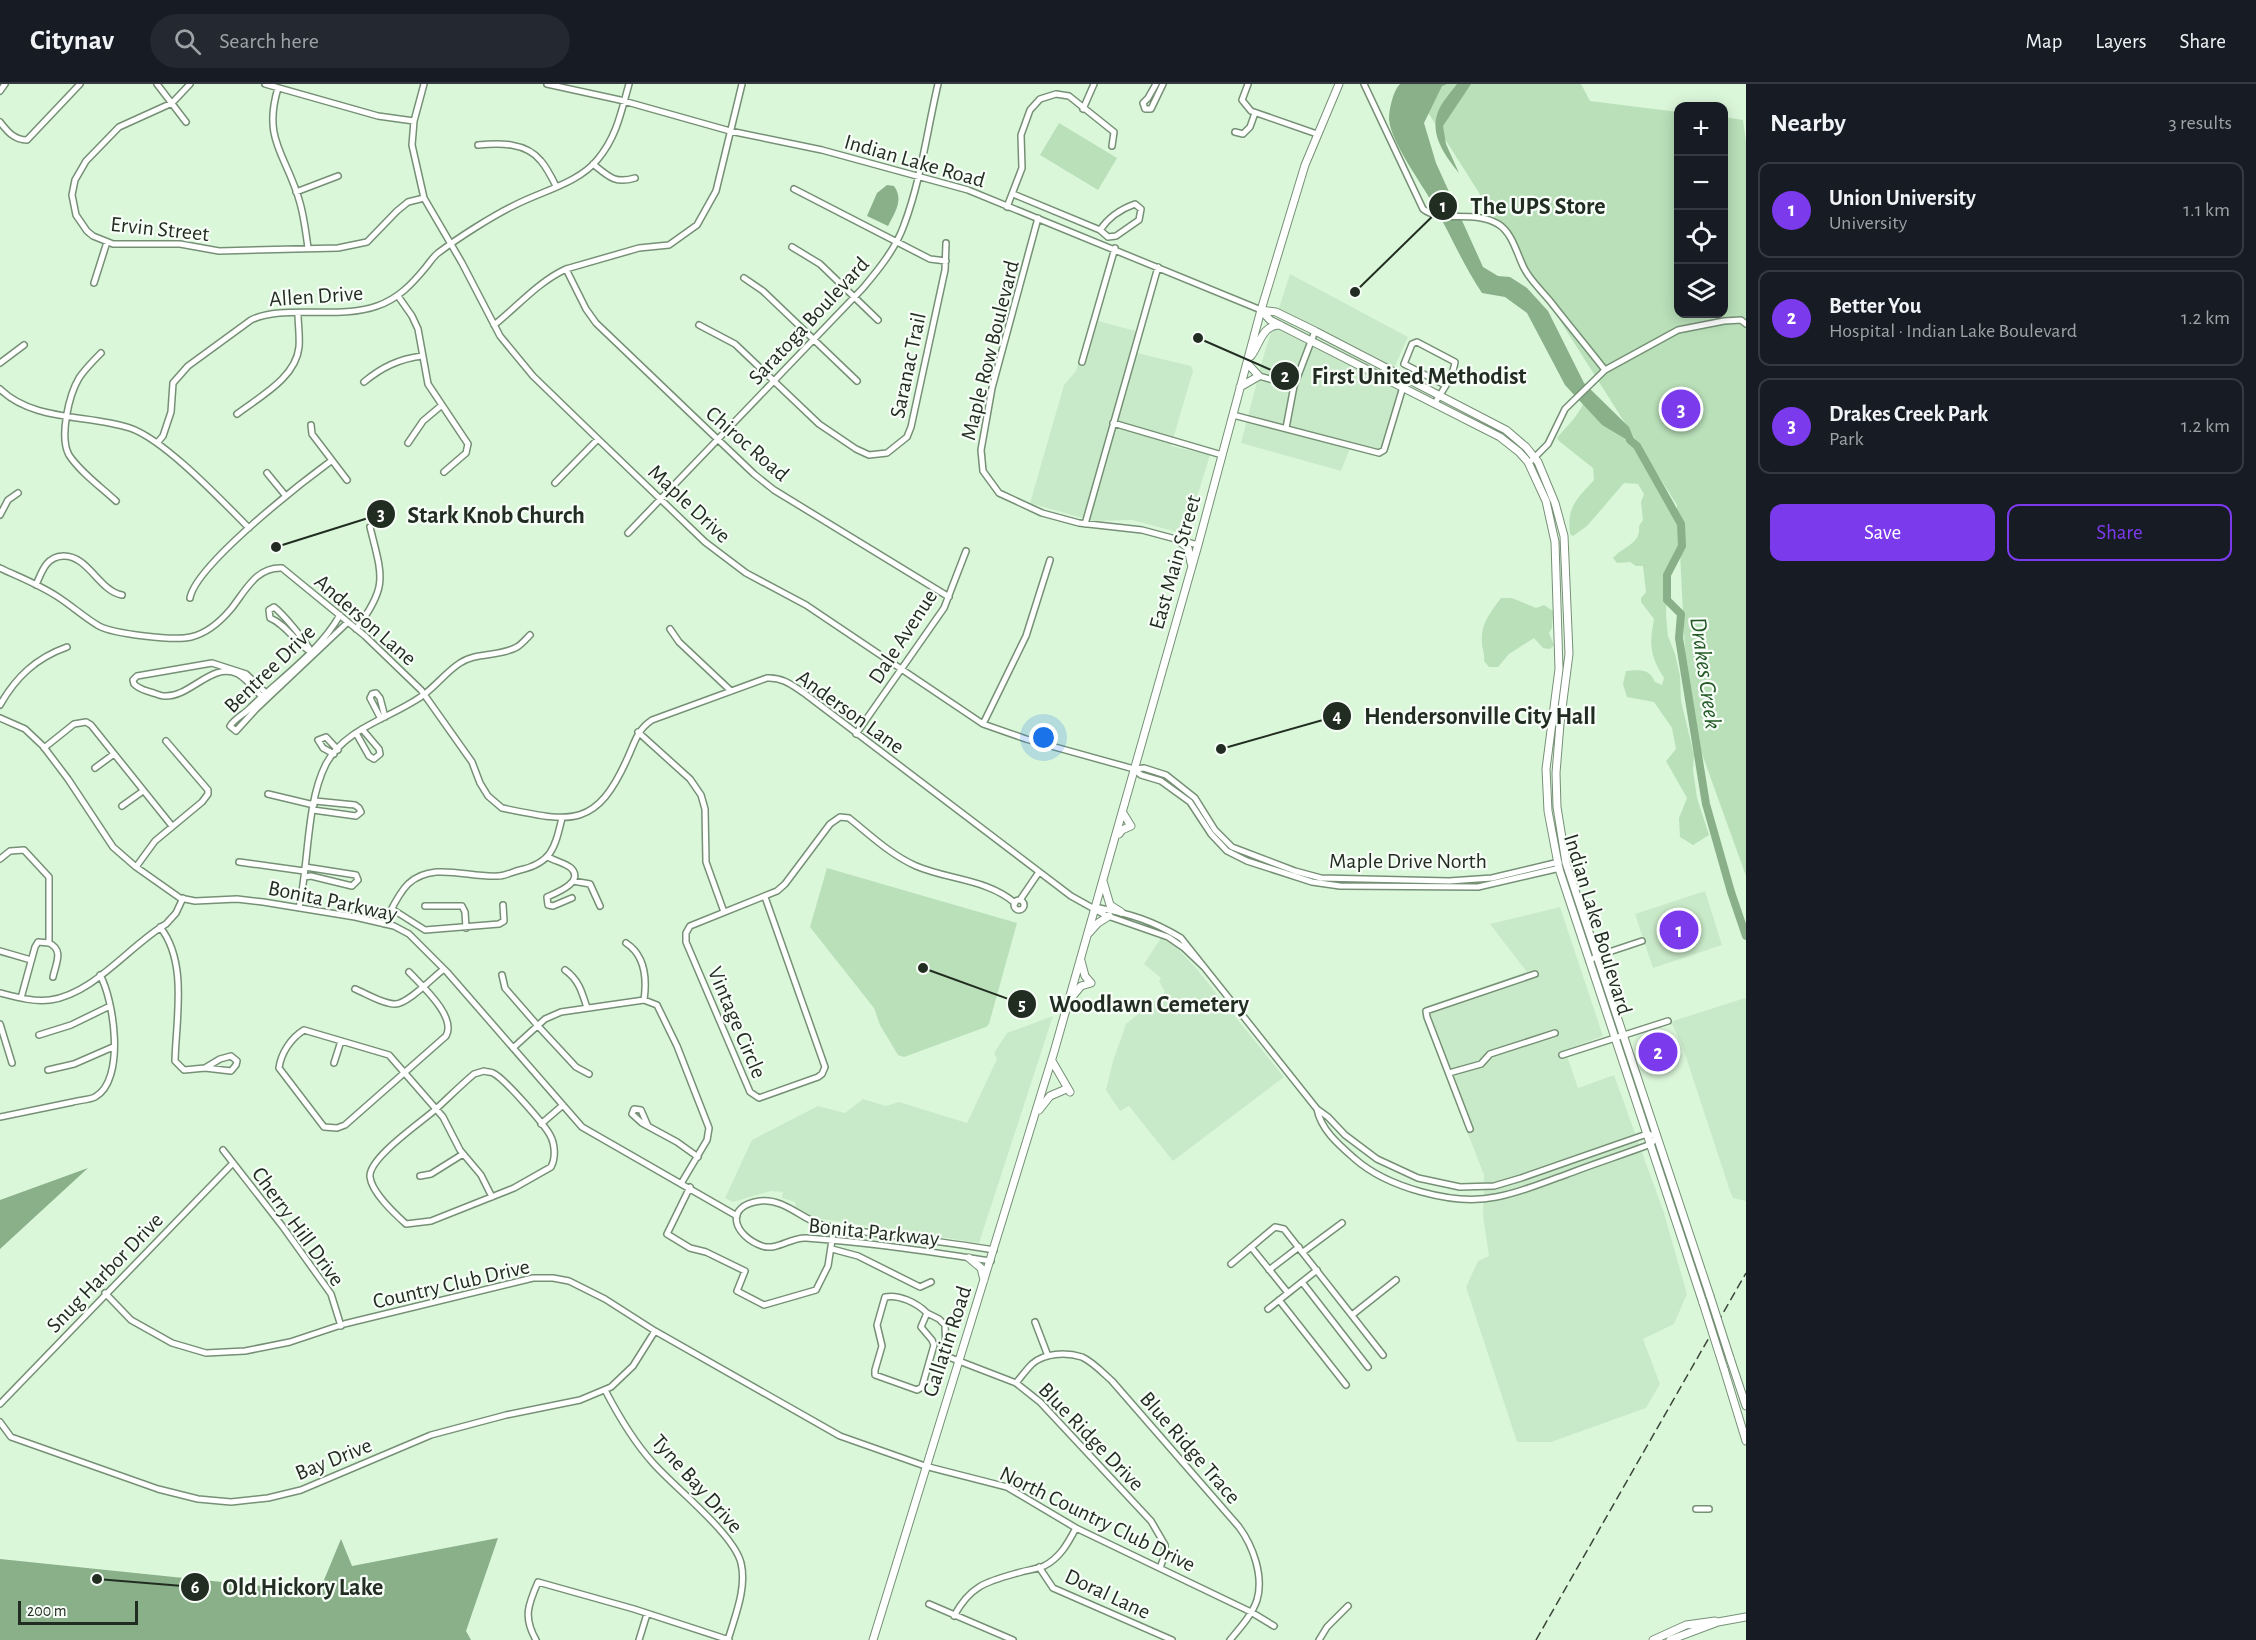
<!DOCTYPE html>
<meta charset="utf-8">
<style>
:root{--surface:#171b24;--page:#242831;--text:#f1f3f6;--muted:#9ea1a6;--line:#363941;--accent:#7c3aed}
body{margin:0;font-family:"Alegreya Sans",sans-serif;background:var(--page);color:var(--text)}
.controls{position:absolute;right:18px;top:18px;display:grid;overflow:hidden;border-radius:12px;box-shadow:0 3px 15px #0003}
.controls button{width:54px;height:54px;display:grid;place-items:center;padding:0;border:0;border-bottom:2px solid var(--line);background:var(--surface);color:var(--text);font:30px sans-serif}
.scale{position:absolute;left:18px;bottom:15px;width:120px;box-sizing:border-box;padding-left:6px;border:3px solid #222d22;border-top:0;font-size:16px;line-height:21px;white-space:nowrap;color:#222d22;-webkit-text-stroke:4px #f7fdf7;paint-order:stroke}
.you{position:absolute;left:1044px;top:654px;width:21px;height:21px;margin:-15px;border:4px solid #fff;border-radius:50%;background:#1a73e8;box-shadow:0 0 0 9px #1a73e833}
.badge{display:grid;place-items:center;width:39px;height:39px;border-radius:50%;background:var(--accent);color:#fff;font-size:20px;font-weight:700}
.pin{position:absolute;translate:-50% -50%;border:3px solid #fff;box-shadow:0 2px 6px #0006}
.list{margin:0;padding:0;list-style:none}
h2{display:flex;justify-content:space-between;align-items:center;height:78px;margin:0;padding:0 24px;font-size:26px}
h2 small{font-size:20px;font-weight:400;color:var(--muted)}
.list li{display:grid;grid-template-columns:39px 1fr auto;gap:18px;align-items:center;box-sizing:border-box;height:96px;margin:0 12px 12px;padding:0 12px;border:2px solid var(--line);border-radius:12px}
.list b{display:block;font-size:22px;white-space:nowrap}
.list p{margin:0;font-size:20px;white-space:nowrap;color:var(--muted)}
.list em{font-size:20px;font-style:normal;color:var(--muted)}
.actions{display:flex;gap:12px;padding:18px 24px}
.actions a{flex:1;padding:14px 0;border:2px solid var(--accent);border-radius:12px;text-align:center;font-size:21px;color:var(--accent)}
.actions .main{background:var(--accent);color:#fff}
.icon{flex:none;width:33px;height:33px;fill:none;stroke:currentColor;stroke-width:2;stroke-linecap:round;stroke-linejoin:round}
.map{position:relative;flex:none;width:1746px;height:1556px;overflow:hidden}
header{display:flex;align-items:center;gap:36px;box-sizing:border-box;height:84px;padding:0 30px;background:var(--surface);border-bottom:2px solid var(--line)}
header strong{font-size:28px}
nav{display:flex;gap:33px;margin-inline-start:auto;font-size:21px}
.search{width:420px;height:54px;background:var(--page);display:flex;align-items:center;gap:15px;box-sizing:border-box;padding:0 21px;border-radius:33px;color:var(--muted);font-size:22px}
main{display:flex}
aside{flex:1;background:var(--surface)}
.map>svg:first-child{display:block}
</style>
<header>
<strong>Citynav</strong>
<div class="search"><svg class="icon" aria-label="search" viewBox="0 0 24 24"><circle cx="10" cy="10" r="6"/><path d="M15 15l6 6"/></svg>Search here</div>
<nav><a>Map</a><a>Layers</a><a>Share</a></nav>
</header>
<main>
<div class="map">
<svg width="1746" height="1556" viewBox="0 0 1746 1556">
<rect width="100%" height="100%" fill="#dbf7da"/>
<!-- built -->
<path fill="#c9eac8" d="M1290,190L1408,253L1387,300L1404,309L1386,369L1379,372L1350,364L1341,387L1241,359L1265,267Z
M1091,235L1143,249L1137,269L1191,282L1193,287L1171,362L1210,371L1187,446L1181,449L1132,436L1093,437L1030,419L1064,301L1076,287Z
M1705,807L1722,861L1653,884L1635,830Z
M1560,823L1603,952L1565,966L1578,1004L1614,991L1664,1129L1687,1210L1674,1240L1643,1255L1660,1300L1646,1324L1551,1358H1517L1466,1203L1478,1177L1489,1172L1483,1132L1484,1091L1422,932L1424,923L1527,888L1490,840Z
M1161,854L1176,863L1196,884L1284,993L1173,1077L1129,1022L1120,1027L1106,1006L1113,977L1126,940L1165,908L1159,897L1161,894L1144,880Z
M1745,914L1746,916V1117L1733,1114L1730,1107L1682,961L1672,940L1673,937Z
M1053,932L979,1159L815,1134L796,1123L795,1118L782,1114L783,1108L771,1107L733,1118L725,1114L752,1056L818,1022L845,1029L863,1015L886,1022L899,1018L967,1039L997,975L994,969L1007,949Z"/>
<!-- green -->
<path fill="#b9e0b9" d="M1410,0H1581L1590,17L1678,28V230H1724V33L1743,36L1746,58V792L1688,631L1680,468L1667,491L1666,532L1668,552L1675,570L1680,592L1681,617L1694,671L1693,686L1697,714L1709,751L1693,761L1680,753L1679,734L1687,714L1666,677L1676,665L1672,644L1654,618L1627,613L1623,600L1626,587C1640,586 1649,584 1655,598L1662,601L1664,594C1650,572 1649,561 1654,535L1641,518V514L1646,508L1643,482H1636L1630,478L1617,479L1613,474C1624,462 1641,460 1639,442L1643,436L1641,418L1644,410L1638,400L1624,399L1587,442L1573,452L1570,450C1566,422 1579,413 1594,396L1593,384L1559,357L1557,354C1566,343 1578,332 1583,320L1602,341L1637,362L1677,433V421Z
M1059,39L1117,74L1098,106L1040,71Z
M1501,514H1512L1536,524L1544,521L1553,527L1552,544L1549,549L1554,561L1550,565L1543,564L1534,554L1509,570L1498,583H1489L1484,577C1485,568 1482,566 1482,558C1480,541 1491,527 1501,514Z
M827,784L1017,839L989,940L986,943L904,973L898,971L880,941L874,924L810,843Z"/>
<!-- water -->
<path fill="#89b089" d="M1400,0H1447L1442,2L1424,39L1436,79L1483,183L1498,192L1510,193L1527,204L1548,227L1584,299L1629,343L1637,362L1602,341L1565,301L1527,229L1505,213L1482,209C1463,181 1450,149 1433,120C1422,100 1390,57 1389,35C1389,25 1393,7 1400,0Z
M1457,0H1471L1443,42L1446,60L1459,89C1446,73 1429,51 1438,28C1441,19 1451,8 1457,0Z
M887,101L894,102C904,116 895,128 888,142L867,132L877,109Z
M88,1084L0,1165V1116Z
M498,1454L466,1547L471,1556H0V1475L319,1508L341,1455L352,1482Z"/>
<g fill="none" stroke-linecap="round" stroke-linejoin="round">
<!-- river -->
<path stroke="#89b089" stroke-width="8" d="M1630,356L1637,362L1681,440L1682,462L1667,491V516L1681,530L1679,554L1706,720L1731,808L1746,852"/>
<!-- minor casing -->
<g stroke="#769076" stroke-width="8">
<path id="minor" d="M157,0L186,38
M190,0L172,19L119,43L86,77L75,96L72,111L76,131L87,147L93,152L113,160H180L219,167L338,164L367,158L397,127L408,118L424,114
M265,0L378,32L414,37
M424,0L414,37L412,61L424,114L462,179L500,252L533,292L598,355L705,458L746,489L806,521L983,640L1026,655L1134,685L1141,691L1161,697L1190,718L1211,750L1227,767L1247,777L1312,798L1340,802L1478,803L1560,784
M547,0L620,16L730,47L822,66L968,106L1261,226
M1156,0L1148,14L1143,19L1145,25H1151L1163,0
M1248,0L1242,16L1251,27L1317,50
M1364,0L1423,125C1442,140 1473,125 1498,140C1512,148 1517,170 1524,184C1530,196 1541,206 1550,217C1568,240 1587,263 1605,286
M278,4C262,57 287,71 300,119C304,133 306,149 308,164
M0,7L5,0
M1083,25L1094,0
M0,38C7,47 14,56 27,56L80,0
M1235,48L1243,50L1250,43L1255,29
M478,61C499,59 526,58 541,77C547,84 552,94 556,102
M593,80C609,93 615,100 635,94
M794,105L930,175L946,177
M296,108L338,92
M1013,110L1100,146L1108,153L1116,152L1139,136L1141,125L1135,120C1121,125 1108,134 1100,146
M1007,123L1022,84L1021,51L1030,26L1040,15L1056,10L1069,12L1114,48L1112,62
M1038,134L992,304L981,366L983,387L999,409L1042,429L1079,439L1142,446L1198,461
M792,163L820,180L878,236
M566,185L586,225L596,239L754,390L774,406L949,513
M744,194L763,207L857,297
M94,199L107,158
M398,212L412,232L418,245L428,300L468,360L466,369L444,388
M494,241C518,222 538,198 566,185L639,164L669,161L697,141L716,107L742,0
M699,241L735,260L819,340L856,365L869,371L887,369L907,353L911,343L945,186L946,159
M101,269C93,277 85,285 79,294C69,311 59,353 69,371C80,388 101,403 116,417
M1082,278L1115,164
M0,279L24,261
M1259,292L1294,302
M364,298C382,283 399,275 422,272
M0,305C34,338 88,330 130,344C165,356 222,417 249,444
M1435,319C1442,307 1453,293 1455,278L1417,258L1412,260L1404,280L1445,301
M237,330C259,313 296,294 299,263C300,252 298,240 298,230
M1233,331L1379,369L1384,366L1403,303
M1113,339L1222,371
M311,341L312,350L347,396
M1286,344L1294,302L1315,247
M157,359L163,352L171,328L173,299L188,282L251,236C282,220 339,236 377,222C398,215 412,200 426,183C430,178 433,173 438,169C458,154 492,132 515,121C542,107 579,99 598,75C617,52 621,28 629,0
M408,359L423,337L442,321
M1532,376L1548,360L1565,325L1605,286L1678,246L1724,237L1741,236L1746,240
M267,389L285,411
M555,399L598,355
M0,431L8,416L18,409
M1085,440L1158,183
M628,449L863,204C879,185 896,164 904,141C921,96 927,47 938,0
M0,484C19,493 40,501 58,513C72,522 85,534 99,542C114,550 174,557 191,553C208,549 220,538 231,525C246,506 256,483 282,484L365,552L421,606L472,678L480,699L488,712L502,724C570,738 596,746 628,673C635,658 637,646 652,636L767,594C782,593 792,601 804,609L1071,812L1105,831L1168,853L1184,864L1204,883
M36,501C42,487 46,473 63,472C88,471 99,507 122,511
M190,514C196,481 301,399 331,377
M274,523C282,529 307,558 311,568C295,559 287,541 270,534L269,526Z
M340,531C319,568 281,594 251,623C245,630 235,634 230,642L236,647L256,625L348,538
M356,545C389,502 382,492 370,443
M670,545L679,558L731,607
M262,613C255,606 247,595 238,590C212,577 190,614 164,612C160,612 155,609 150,608C144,606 139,605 134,600L133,596L137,592L212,579L246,590L266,609
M0,621C16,593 36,574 67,563
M0,634L25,645L43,662L68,695L113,763L136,783L180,814L195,817L237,815L263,818L355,833L394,842L409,850L447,888L582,1043L737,1132
M381,635L370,614L372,610L376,609L380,614L385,633
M983,640L1026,552L1050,476
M638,648L690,695L701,711L705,725L706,778L724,828
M356,649L369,672L374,675L380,670L379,665L362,645
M856,650L944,524L966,467
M44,664L74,640L86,638L91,641L172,742
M334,670L323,664L318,656L326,653L338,666
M95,684L114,670
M1134,685L1144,684L1166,691L1195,714L1215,746L1232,763L1295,787L1321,794L1449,797L1492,794L1559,778
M268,710L314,721
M122,722L143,707
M313,726L356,732L361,728L359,724L355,721L315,717
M548,773C555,777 565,779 571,784C585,798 556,809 547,813L548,821L553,822L572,814
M0,775L10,767L24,766L49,793V859C64,866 56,879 53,893
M239,778L304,787
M136,783L155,757L202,718L208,710V706L166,657
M304,793L311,792L352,802L358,796L356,791L305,783
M573,797L590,800L600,822
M765,813L825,983L822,990L818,993L759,1014L750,1008L686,858V849L690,842L777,807L785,800L830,740L840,733L849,734C870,751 891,771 916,782C949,796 987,795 1015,819
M1014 821a5 5 0 1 1 10 0a5 5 0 1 1-10 0Z
M1020,816L1039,788
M425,822H462L465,828L466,844
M299,824C309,780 306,719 326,680C345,644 391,634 422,612C436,602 446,588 460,579C476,568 500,573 517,563C522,560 526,555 530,551
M1099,824C1131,830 1153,837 1181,854L1317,1025L1328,1033L1345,1051L1377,1075L1418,1094L1460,1103L1494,1102L1521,1094L1647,1050L1657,1052L1651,1060C1622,1071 1593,1080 1565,1091C1542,1099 1519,1109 1496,1113C1453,1122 1387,1103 1355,1075C1339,1061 1321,1046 1317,1025
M392,825L425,846L499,840L504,837L503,821
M384,840C391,827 397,811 408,800C433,777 468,794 498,792C505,792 512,788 520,786C552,779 555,763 562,734
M160,843C188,878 176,935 175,977L184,986L205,984L231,987L236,981L237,977L231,972L220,975L205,984
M626,859C646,872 647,895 644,916
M0,867L31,876
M1589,877L1597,872L1642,857
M565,886C579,896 582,908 587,924
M409,888C422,902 457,933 446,952L345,1041L337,1044L324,1043L279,984C281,969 291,954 304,946L389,971L443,1033L460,1066L481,1091L492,1113
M502,891L505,904L538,942L576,983L589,990
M355,905C367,910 383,920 395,920C408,920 433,893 444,885
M0,909C16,913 33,918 50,916C94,910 130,861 166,840L176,829L183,814
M21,914L35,863L38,858L49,859
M0,940L12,979
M39,951L71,941L110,922
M513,964L545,935L561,928L644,916L657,921L677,962L709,1044L707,1056L682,1098
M1562,971L1668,937
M334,979L341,957
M48,986L74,980L113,963
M484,987C486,988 492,988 493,989C504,994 544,1040 550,1051C555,1060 556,1074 551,1083L514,1104L431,1137L406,1140C395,1130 372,1109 370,1093C368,1074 423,1037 436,1025C449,1013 461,1001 474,990Z
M1449,989L1481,980L1490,970L1555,949
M0,1033C24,1028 48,1023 73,1018C79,1016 89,1016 95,1013C126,996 114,916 100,891
M541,1040L563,1021
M648,1042L641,1026L634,1025L632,1030L642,1039L677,1058L698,1073
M1470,1045L1427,933L1426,927L1535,890
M223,1066L283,1143L331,1210L341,1242
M420,1092L431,1090L463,1070
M690,1103L667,1150L690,1164L706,1168L745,1187L737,1207L764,1221L816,1206L828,1182L834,1143
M1251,1163L1288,1209
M832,1165L858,1172L920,1203L931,1198
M1303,1168L1342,1139
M991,1177C930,1168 868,1158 806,1154C791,1153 777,1167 762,1162C734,1152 723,1122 760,1117C782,1114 800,1133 819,1140C838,1146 861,1147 882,1150C919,1155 957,1160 994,1166
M1231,1180L1275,1143L1284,1145L1383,1271
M1269,1186L1299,1163
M1302,1198L1368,1283
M105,1209L131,1236L172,1259L206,1269L245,1267L290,1258L344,1240L533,1194H553L569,1197L605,1215L655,1247L840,1352L925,1382L1007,1403L1076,1444L1251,1528L1274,1542
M1279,1216L1346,1301
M1268,1225L1317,1186
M927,1229C917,1219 899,1210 885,1213L877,1241L882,1262L875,1286V1291L917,1306L922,1303L934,1261L932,1256L921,1243L927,1229L939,1235L945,1241L946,1272L1016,1299L1040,1318L1151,1437L1165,1461L1164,1473L1160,1484
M1352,1231L1396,1196
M1035,1238L1048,1272
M1016,1299C1021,1293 1026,1286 1032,1280C1044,1269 1066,1268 1082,1273C1093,1278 1103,1289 1112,1297L1239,1443C1253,1462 1264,1492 1257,1516C1252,1531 1240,1544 1230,1556
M605,1306C618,1331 634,1358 653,1379C675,1404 734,1450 741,1479C747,1504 735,1532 728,1556
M0,1320L233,1079
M0,1338L11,1353L158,1405L198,1415L231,1418L268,1414L301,1406L431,1351L506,1331L580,1316L611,1303L633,1282L655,1247
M1696,1425H1709
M1039,1483L1053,1504L1172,1556
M929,1520L1013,1556
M954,1532C971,1500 989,1497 1021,1488C1028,1486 1037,1485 1044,1482C1060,1474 1068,1459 1076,1444
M536,1556C523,1533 528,1521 538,1498L634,1525L729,1556
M639,1556L647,1530
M1319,1556L1327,1543L1348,1522"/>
</g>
<!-- major casing -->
<g stroke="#769076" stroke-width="9">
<path id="major" d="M1261,226L1276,228L1315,247L1506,346L1526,363L1538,378L1555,419L1564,452L1569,570L1560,640L1556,689L1557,723L1566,779L1710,1212
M1261,226L1270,236L1500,353L1519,368L1528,378L1546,417L1555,458L1559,585L1546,685L1548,727L1559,785L1703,1219
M1251,272C1260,260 1262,241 1280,241
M1240,303L1259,292L1247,279
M1178,456L1188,464L1191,479
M1119,750L1122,746L1131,742L1123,729
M1103,797L1110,821L1121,828
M1088,850L1098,839L1109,832
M1071,914L1081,902L1091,899L1085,892L1081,877
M1052,977L1070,1008
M1039,1026L1050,1012L1064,1006
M969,1174L981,1184L984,1196
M1730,1274L1746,1322
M1724,1285L1746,1357
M873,1556L1054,968L1198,461L1261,226L1305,81L1339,0
M1653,1556L1686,1541L1715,1537
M1670,1556L1718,1538L1746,1533"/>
</g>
<!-- minor -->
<use href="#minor" stroke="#fff" stroke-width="5"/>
<!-- major -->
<use href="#major" stroke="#fff" stroke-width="7"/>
<!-- rail -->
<path stroke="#394639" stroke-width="1.5" stroke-dasharray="9 4.5" stroke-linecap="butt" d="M1536,1556L1746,1189"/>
<!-- major-bridge casing -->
<g stroke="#769076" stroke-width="9" stroke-linecap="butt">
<path id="major-bridge" d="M1710,1212L1730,1274
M1703,1219L1724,1285"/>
</g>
<!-- major-bridge -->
<use href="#major-bridge" stroke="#fff" stroke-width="7"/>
</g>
<g text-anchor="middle" stroke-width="4.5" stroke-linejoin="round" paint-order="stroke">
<!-- street labels -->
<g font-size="22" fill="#222d22" stroke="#f7fdf7">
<text transform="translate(915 76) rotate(16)" y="8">Indian Lake Road</text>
<text transform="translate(160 144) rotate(6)" y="8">Ervin Street</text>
<text transform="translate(316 211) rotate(-4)" y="8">Allen Drive</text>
<text transform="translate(808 236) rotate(-47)" y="8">Saratoga Boulevard</text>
<text transform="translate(989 266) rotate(-76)" y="8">Maple Row Boulevard</text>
<text transform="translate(907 281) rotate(-78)" y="8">Saranac Trail</text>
<text transform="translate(748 359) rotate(41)" y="8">Chiroc Road</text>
<text transform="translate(690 419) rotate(43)" y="8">Maple Drive</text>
<text transform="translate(1174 478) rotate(-74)" y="8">East Main Street</text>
<text transform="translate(366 535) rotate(41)" y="8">Anderson Lane</text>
<text transform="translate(902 552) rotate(-57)" y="8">Dale Avenue</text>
<text transform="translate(269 584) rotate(-44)" y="8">Bentree Drive</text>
<text transform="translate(851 627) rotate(36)" y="8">Anderson Lane</text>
<text x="1408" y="784">Maple Drive North</text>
<text transform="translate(333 816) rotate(12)" y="8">Bonita Parkway</text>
<text transform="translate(1599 840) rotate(73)" y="8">Indian Lake Boulevard</text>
<text transform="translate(738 938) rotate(67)" y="8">Vintage Circle</text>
<text transform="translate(299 1142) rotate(54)" y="8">Cherry Hill Drive</text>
<text transform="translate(874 1147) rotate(6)" y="8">Bonita Parkway</text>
<text transform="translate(104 1188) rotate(-46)" y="8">Snug Harbor Drive</text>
<text transform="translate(451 1199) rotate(-13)" y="8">Country Club Drive</text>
<text transform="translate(946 1257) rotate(-72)" y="8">Gallatin Road</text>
<text transform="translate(1092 1352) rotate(46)" y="8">Blue Ridge Drive</text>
<text transform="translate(1191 1363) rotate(49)" y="8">Blue Ridge Trace</text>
<text transform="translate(333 1374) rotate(-22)" y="8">Bay Drive</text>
<text transform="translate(698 1399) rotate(48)" y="8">Tyne Bay Drive</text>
<text transform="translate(1098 1434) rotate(26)" y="8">North Country Club Drive</text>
<text transform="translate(1108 1509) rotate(25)" y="8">Doral Lane</text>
</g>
<!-- water labels -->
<g font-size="24" font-style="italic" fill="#225925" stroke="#f7fdf7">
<text transform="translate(1706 589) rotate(82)" y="8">Drakes Creek</text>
</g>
</g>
<!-- callouts -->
<path fill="none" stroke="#222d22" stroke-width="2" d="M1355 208L1443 122M1198 254L1285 292M276 463L381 430M1221 665L1337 632M923 884L1022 920M97 1495L195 1503"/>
<g fill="#222d22" stroke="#f7fdf7" stroke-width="2">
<circle cx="1355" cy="208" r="6"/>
<circle cx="1198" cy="254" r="6"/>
<circle cx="276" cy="463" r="6"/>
<circle cx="1221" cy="665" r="6"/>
<circle cx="923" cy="884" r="6"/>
<circle cx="97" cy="1495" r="6"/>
<circle cx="1443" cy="122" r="15"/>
<circle cx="1285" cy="292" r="15"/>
<circle cx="381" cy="430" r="15"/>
<circle cx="1337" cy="632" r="15"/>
<circle cx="1022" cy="920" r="15"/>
<circle cx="195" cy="1503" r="15"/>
</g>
<g font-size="18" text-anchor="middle" font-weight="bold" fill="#fff">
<text x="1443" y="128">1</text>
<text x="1285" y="298">2</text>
<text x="381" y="436">3</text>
<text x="1337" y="638">4</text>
<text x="1022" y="926">5</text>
<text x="195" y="1509">6</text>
</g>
<g font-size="24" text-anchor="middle" font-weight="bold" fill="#222d22" stroke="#f7fdf7" stroke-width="4.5" stroke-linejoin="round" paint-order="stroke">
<text x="1538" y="130">The UPS Store</text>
<text x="1419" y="300">First United Methodist</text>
<text x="496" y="439">Stark Knob Church</text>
<text x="1480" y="640">Hendersonville City Hall</text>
<text x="1149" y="928">Woodlawn Cemetery</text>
<text x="303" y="1511">Old Hickory Lake</text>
</g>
</svg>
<div class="controls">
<button>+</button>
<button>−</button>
<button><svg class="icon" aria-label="locate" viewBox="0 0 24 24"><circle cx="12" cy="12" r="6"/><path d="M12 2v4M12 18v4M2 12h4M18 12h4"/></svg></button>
<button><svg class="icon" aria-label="layers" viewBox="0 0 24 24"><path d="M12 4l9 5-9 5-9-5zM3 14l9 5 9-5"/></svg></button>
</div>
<div class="scale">200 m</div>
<div class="you"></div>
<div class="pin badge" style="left:1679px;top:846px">1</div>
<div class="pin badge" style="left:1658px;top:968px">2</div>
<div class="pin badge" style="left:1681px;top:325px">3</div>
</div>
<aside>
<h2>Nearby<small>3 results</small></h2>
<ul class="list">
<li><span class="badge">1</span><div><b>Union University</b><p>University</p></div><em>1.1 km</em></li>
<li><span class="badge">2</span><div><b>Better You</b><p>Hospital · Indian Lake Boulevard</p></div><em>1.2 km</em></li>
<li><span class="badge">3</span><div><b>Drakes Creek Park</b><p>Park</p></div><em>1.2 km</em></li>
</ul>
<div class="actions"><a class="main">Save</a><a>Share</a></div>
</aside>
</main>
